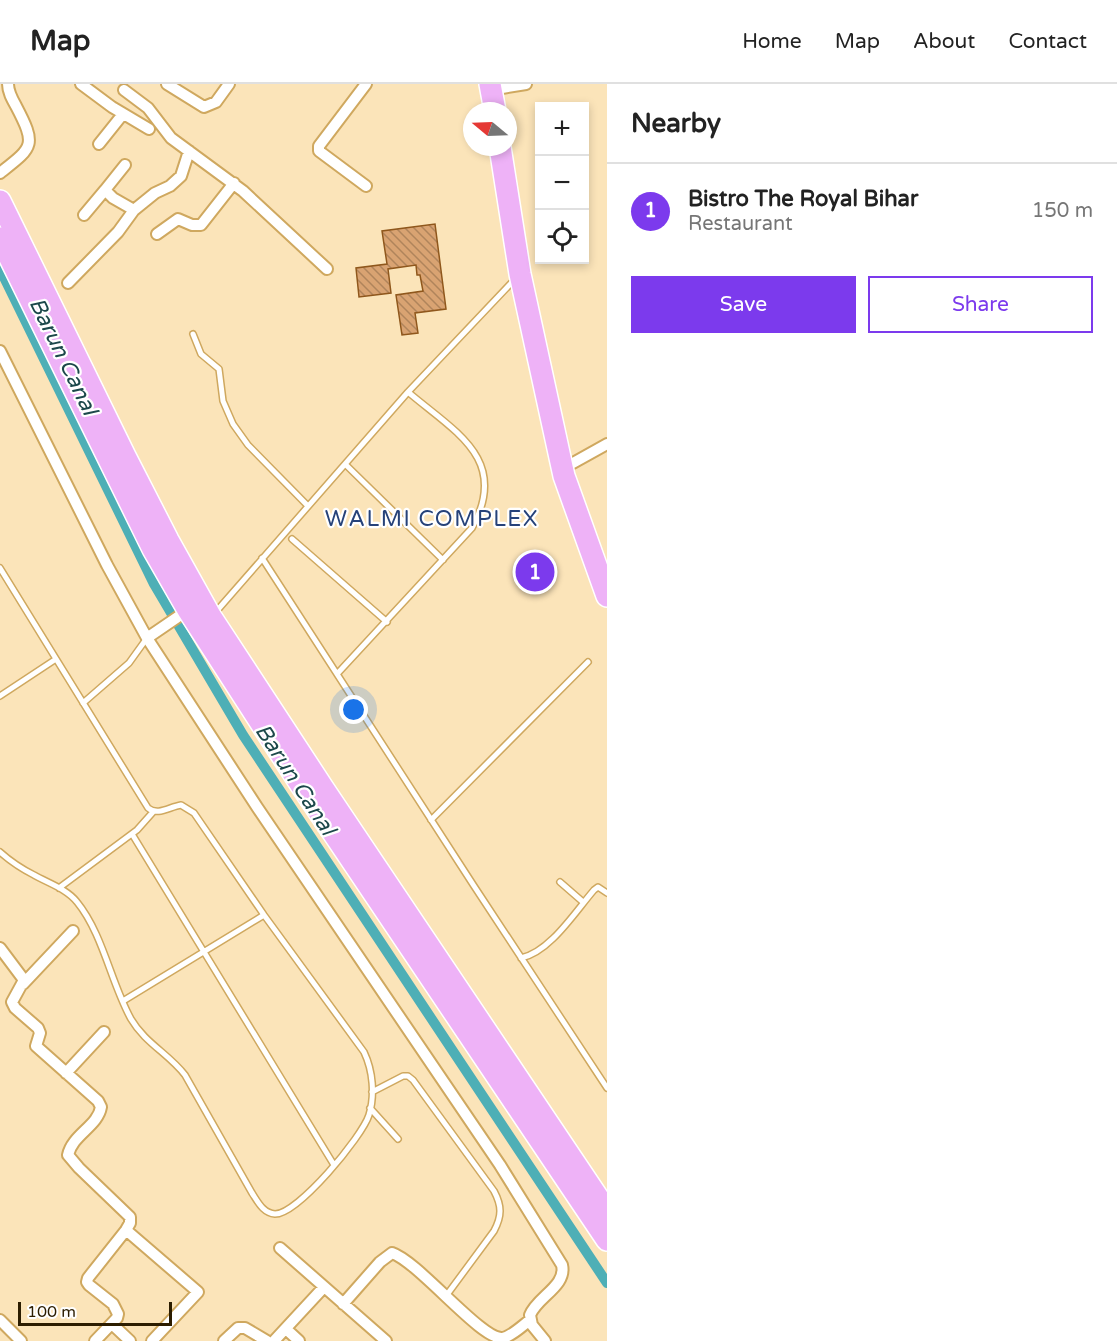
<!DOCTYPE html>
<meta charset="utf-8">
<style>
:root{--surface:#fff;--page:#f2f2f2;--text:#222;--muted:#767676;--line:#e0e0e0;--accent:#7c3aed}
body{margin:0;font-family:"Varela Round",sans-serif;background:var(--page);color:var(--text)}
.controls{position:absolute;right:18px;top:18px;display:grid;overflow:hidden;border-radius:0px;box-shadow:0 3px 9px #0003}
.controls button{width:54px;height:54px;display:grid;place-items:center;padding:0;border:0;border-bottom:2px solid var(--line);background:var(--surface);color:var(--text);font:30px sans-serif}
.compass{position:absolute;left:463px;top:18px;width:54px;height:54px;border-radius:50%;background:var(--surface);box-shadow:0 3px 9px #0003;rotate:289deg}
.scale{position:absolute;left:18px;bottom:15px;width:154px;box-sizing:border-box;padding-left:6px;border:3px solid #2c1d00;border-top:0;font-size:16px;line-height:21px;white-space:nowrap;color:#2c1d00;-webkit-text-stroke:4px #fff;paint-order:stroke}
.you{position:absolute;left:354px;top:626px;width:21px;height:21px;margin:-15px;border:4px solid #fff;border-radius:50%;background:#1a73e8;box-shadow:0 0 0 9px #1a73e833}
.badge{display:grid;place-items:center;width:39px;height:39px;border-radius:50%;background:var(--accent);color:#fff;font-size:20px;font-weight:700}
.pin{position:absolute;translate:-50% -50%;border:3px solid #fff;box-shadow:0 2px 6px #0006}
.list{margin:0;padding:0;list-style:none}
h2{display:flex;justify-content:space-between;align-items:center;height:78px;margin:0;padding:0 24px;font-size:26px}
h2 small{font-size:20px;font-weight:400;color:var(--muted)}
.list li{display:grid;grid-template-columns:39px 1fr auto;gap:18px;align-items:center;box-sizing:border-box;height:96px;padding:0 24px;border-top:2px solid var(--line)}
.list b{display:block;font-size:22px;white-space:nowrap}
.list p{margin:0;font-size:20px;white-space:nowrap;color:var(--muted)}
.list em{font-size:20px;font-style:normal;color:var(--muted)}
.actions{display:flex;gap:12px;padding:18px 24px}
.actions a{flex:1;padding:14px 0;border:2px solid var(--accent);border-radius:0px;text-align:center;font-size:21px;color:var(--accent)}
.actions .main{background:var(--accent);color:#fff}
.icon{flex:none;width:33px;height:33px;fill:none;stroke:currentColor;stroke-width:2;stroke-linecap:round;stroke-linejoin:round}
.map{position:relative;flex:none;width:607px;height:1257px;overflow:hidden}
header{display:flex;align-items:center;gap:36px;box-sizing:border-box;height:84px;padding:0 30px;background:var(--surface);border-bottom:2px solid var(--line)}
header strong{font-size:28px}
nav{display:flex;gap:33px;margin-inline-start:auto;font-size:21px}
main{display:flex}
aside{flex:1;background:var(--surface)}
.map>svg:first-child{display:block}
</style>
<header>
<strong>Map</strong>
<nav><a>Home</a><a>Map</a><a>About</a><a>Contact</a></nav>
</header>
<main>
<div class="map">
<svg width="607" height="1257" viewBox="0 0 607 1257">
<defs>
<pattern id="building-back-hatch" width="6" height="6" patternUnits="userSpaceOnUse" patternTransform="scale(1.5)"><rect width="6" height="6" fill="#d9a372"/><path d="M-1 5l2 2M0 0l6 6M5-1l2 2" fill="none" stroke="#b0845b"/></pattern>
</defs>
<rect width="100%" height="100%" fill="#fbe4b9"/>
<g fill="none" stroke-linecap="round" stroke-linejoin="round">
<!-- canal -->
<path stroke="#4eafb6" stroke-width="10" d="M0,185L154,500L243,651L607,1199"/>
</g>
<!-- building -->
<path fill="url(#building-back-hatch)" stroke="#8f571c" stroke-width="1.5" d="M435,140L446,225L415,229L418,249L402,251L396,211L423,207L420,191H417L416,181L388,185L391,209L359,213L356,184L387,180L382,147Z"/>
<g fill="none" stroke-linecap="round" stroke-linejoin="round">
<!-- lane casing -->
<g stroke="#cfa85f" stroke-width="8">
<path id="lane" d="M193,250L201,270L219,285L223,317L233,340L248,361L308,422
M345,380L443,476
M292,455L387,538
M262,474L474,802L607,1004
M0,484L148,724C158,732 169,723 181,721L194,729L264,831L364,968C373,987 375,1011 369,1031C362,1053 298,1130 275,1130C263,1129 258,1118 252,1109L185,991C169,970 145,959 131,935C111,899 103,850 77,818C67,805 48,799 34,791C22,785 10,777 0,768
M214,530L408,308L515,195
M337,590L472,444C510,375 455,348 408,308
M0,612L56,575
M83,619L129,579L147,554
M431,736L588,578
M132,750L334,1081
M560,798L583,818
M59,804L137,746L153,728
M521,874C550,868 575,828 594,806L598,803L607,809
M123,917L264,831
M372,1008L403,992H408L413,996L494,1107C502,1122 502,1132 494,1147L446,1212
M370,1024L398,1055"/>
</g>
<!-- street casing -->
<g stroke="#cfa85f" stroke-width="14">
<path id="street" d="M81,0L112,23L149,45
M167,0L204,23L216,18L229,0
M366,0L319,62V67L366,102
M502,4L526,0
M124,6L148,24L171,54L243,107L327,185
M99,60L123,30
M0,89C33,63 37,62 16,22C12,15 8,8 8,0
M105,106L125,81
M84,131L105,106L113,114L134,126
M157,150L178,135L192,141H201L234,99
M68,199L118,148L134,126L155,109L170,102L181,92L189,67
M0,267L107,481L147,554L257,723L500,1081L562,1181C567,1202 537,1213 530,1231L532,1241L545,1257
M573,379L607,360
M147,554L188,526
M0,864L24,896L12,918L15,924L38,944L40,949L36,962L98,1017L101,1023C98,1042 72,1051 68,1071L79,1084L130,1133V1139L126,1146L88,1194L87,1198L89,1201L113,1220L118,1230L117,1234L95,1257
M23,900L73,847
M66,989L104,948
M126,1146L198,1208L152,1257
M280,1164L386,1257
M343,1220L380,1178L392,1169C419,1178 482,1257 503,1254C512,1252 522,1242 530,1236
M0,1236L21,1257
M112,1240L130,1257
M286,1245L299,1257
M224,1257L238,1244H245L267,1257
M274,1257L324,1203"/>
</g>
<!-- highway casing -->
<g stroke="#fff" stroke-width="24">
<path id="highway" d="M490,0L495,27
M500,63L520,190L564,392L607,512
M0,117L125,372L168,456L211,533L323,704L607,1127
M0,154L153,465L188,526L301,701L607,1156"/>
</g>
<!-- lane -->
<use href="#lane" stroke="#fff" stroke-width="5"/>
<!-- street -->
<use href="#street" stroke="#fff" stroke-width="10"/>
<!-- highway -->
<use href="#highway" stroke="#eeb2f7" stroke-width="21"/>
</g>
<g text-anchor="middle" stroke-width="4.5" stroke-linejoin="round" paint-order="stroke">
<!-- water labels -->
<g font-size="22" font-style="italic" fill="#1c484b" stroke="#fff">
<text transform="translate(64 272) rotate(64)" y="8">Barun Canal</text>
<text transform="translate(296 695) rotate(57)" y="8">Barun Canal</text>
</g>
<!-- neighbourhood labels -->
<g font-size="22" letter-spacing="1.5" fill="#264279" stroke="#fff">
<text x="432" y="442">WALMI COMPLEX</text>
</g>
</g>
</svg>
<div class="controls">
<button>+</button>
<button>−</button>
<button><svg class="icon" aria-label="locate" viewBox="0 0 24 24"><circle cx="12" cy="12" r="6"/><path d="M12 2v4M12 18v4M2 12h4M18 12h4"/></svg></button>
</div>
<svg class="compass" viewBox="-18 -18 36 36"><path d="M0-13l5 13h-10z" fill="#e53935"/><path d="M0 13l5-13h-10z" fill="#767676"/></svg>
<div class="scale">100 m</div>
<div class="you"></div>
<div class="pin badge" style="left:535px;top:488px">1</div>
</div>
<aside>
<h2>Nearby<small></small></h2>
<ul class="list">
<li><span class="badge">1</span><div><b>Bistro The Royal Bihar</b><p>Restaurant</p></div><em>150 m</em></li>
</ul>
<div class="actions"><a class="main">Save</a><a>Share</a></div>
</aside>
</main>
